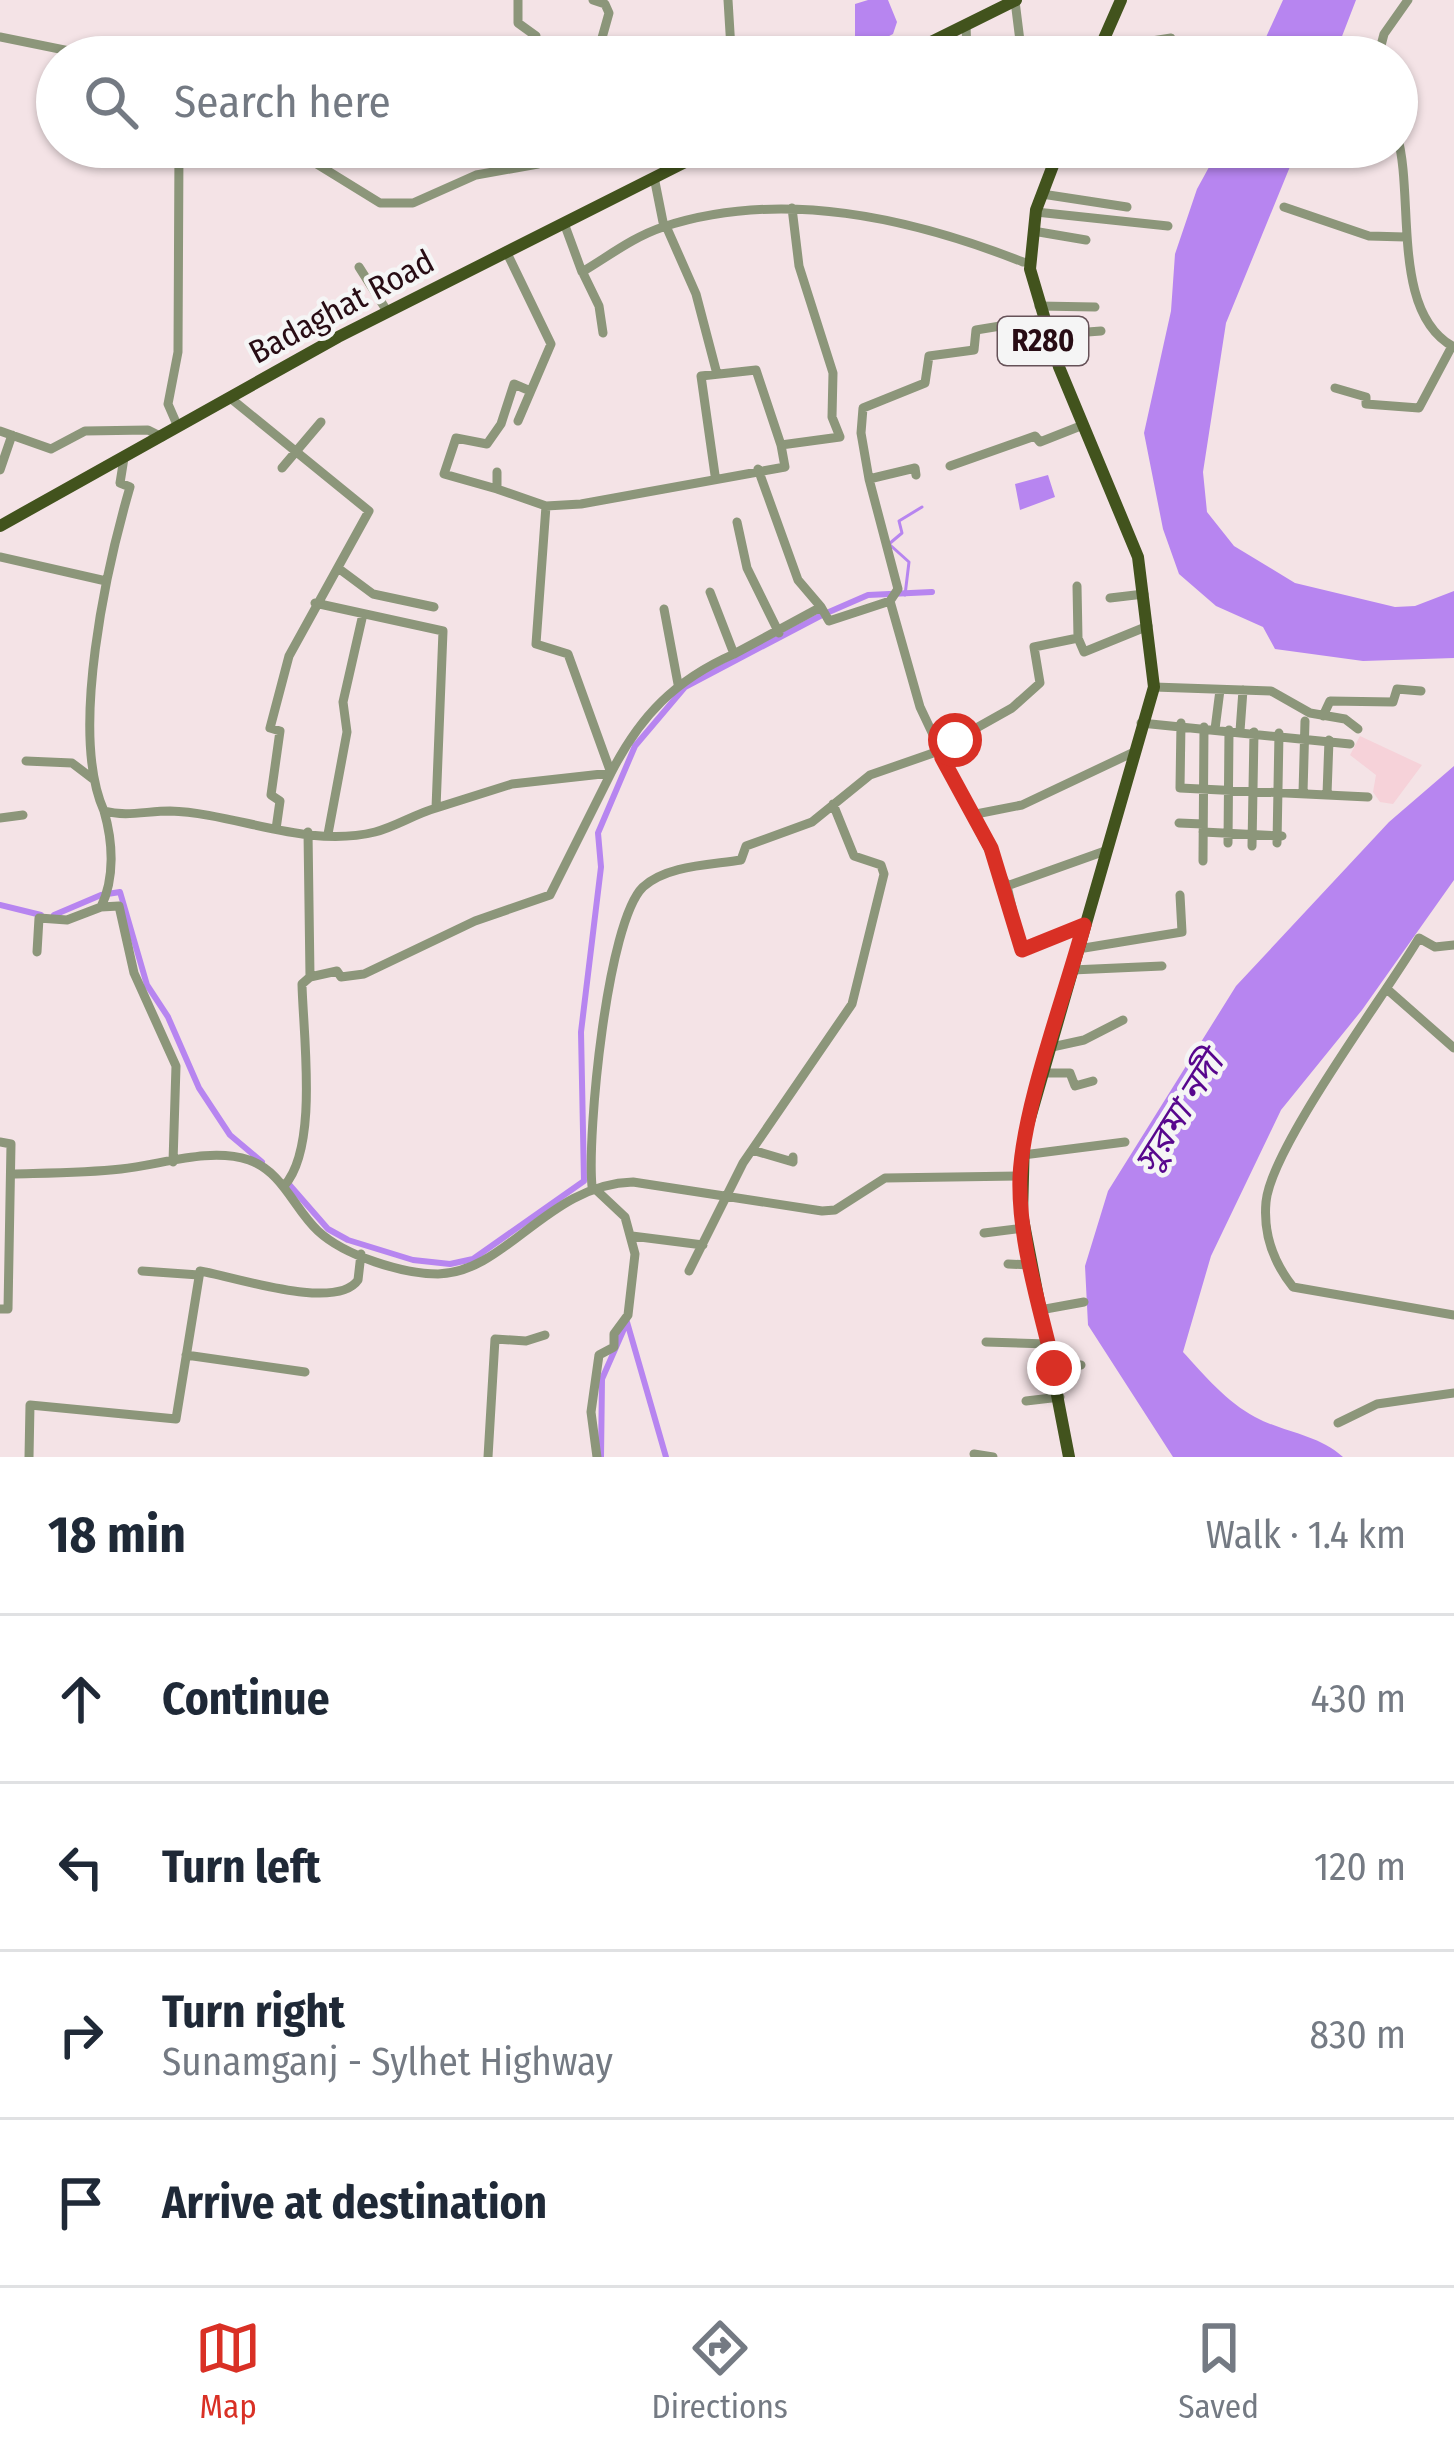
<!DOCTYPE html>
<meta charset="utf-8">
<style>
:root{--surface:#fff;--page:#f2f2f3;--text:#1f2937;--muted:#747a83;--line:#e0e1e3;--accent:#d93025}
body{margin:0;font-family:"Fira Sans Condensed","Noto Sans Bengali",sans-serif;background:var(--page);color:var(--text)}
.stop{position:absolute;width:36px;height:36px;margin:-27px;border:9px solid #d93025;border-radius:50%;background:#fff}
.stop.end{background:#d93025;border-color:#fff;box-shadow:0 3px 12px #0008}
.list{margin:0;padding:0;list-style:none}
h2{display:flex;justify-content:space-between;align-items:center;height:156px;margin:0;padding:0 48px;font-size:51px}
h2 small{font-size:39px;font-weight:400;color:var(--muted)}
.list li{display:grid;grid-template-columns:78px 1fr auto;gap:36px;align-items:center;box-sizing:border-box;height:168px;padding:0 48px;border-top:3px solid var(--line)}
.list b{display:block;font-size:45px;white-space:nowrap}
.list p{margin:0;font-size:39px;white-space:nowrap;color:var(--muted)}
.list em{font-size:39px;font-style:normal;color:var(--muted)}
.icon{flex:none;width:66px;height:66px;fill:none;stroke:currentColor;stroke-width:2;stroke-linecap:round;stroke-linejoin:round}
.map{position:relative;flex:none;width:1454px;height:1457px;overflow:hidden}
.search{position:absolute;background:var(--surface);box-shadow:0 3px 9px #0004;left:36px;right:36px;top:36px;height:132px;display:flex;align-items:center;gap:30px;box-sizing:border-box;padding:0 42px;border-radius:66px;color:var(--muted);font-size:45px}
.sheet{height:828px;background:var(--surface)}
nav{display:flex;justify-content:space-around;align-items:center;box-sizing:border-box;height:168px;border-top:3px solid var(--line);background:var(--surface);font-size:33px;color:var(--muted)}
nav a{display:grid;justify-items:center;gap:6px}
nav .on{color:var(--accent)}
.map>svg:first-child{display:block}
</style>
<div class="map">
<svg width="1454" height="1457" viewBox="0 0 1454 1457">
<rect width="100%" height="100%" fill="#f4e3e6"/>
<!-- built -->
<path fill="#f6d2d9" d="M1360,736L1422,765L1393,804L1380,802L1373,792L1376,775L1350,755Z"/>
<!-- water -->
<path fill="#b785f0" d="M868,0H888L897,22L893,34L849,57H819L822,50L846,52L855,36V4Z
M1283,0H1356L1334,57H1257Z
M1220,147H1298L1226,323L1203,472L1207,512L1234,546L1295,583L1395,607L1415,606L1454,591V658L1363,661L1275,649L1263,627L1216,606L1179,574L1163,529L1144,433L1171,311L1175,254L1197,189Z
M1048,475L1055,497L1020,510L1015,484Z
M1454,766V880L1362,1010L1281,1110L1211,1256L1183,1352C1204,1375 1227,1402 1255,1417C1285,1433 1317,1434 1343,1457H1173L1088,1325L1085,1266L1108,1191L1236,986L1389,822Z"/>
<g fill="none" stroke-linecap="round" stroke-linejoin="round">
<!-- stream -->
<path stroke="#b785f0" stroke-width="3" d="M905,595L909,562L889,544L902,533L899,521L922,507"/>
<!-- canal -->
<path stroke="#b785f0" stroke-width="6" d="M0,905L41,915
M54,915L101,895L120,892L147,985L168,1017L199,1088L230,1135L262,1162
M287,1182L328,1229L348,1240L413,1260L450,1264L473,1259L584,1181L581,1032L601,867L598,833L635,746L685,687L822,615L868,595L932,592
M601,1457L602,1379L627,1322L666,1457"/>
<!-- minor -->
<path stroke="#8c967a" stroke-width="9" d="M518,0V23L536,36L530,57
M593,0L605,4L609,13L600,45L609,57
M728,0L731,49H762L767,57
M1015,1L1022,57
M966,24L967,57
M0,37L99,57
M1101,49L1171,38L1179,57
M1378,57L1384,34L1408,0
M1397,135C1415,196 1390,313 1454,347
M273,147L307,158L380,203H413L476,175L538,164L584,147
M1027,147L1051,156
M1163,147L1199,156
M654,177L664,227
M1042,194L1127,207
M1284,207L1369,236L1405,237
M1036,212L1168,226
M564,223L582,272C609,256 633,237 663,227C782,188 911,218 1023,262
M666,226L696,294L717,374
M1033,231L1086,240
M506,251L551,344L518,421
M359,267L387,311
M582,271L599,306L603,333
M1039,306L1095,307
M1048,335L1101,331
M1017,350L1043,341
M1335,388L1366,397V404L1419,408L1452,346
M229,397L369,511L289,656L270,728L280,731L271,795L280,801L276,829
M178,427L168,404L178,352L179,147
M0,431L51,449L85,431L148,430L162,437
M124,458L120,483L130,487C107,566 69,733 104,811C126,817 147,811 170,811C236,813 307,849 375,832C395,827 415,814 436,808L443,631L315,603
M950,466L1035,436L1040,442L1078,427
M282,468L321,422
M758,469L798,580L821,607
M0,470L12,435
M497,472V489L546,506L536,644L568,654L611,773C640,716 675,680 734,654
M715,475L701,376L756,370L781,445
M869,479L861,433L863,408L925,383L929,356L974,350L976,330L1037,320
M497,489L444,474L456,438L487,444L501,424L514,384L528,390
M546,506L581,504L785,467L781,445L840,437L832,417L833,373L799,266L792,208
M737,522L747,568L779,633
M0,557L106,581
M338,568L373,594L434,607
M1077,586L1078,638
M710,592L734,654L821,607L829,621L890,601L920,707L971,815L1022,805L1134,752
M1110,598L1144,594
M890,601L898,589L869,479L915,468L916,475
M664,609L678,684
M1154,687L1271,691L1310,713L1345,719L1358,729
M1323,716L1330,701L1393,702L1397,689L1421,691
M1141,723L1350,744
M1181,723L1180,788L1368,797
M1215,729L1220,690
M1240,731L1243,690
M942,758L956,746L955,740L1012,708L1040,683L1034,647L1078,638L1084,652L1148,626
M26,761L72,763L93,779
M1303,793L1305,721
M1327,794L1329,740
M971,815L1007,886L1105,851
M0,818L23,815
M1179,823L1203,824
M1203,832L1282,836
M328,834L347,732L343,702L363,614
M1228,843L1229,730
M1277,843L1279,733
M1252,846L1254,732
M1203,861L1204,727
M1007,886L1022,950L1085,925
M101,907L119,906L134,973L176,1066L173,1162
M1454,945L1435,947L1419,938C1386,994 1271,1147 1266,1202C1263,1235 1274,1263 1293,1287L1454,1315
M1078,949L1182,932L1180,895
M37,952L39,918L67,920L101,907C115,878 113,842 104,811
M1072,970L1162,966
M310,977L337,971L341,977L364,974L475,921L550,895L611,773L512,784L436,808
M1388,990L1454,1048
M1052,1047L1084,1040L1123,1020
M1044,1073H1070L1075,1086L1093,1081
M0,1142L11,1144L8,1309H0
M752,1150L793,1162V1157
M1023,1155L1125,1142
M11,1174C48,1173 85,1173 121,1169C161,1165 209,1147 249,1160C283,1172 294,1209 318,1231C345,1256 403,1274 438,1274C506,1273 548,1184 633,1182L822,1211L835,1210L885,1178L1020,1176
M284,1186C319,1148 303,1034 302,984L310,977L308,832
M984,1233L1024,1228
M632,1236L703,1245
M1008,1264L1031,1265
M142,1271L199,1275
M689,1271L743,1163L852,1004L884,874L881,865L854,856L833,804
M1040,1310L1084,1302
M986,1342L1048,1344
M186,1355L305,1372
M1054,1368L1081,1365
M1026,1401L1060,1397
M1338,1423L1377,1404L1454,1393
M974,1454L993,1457
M29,1457L30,1405L176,1419L200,1271C232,1276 336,1312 358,1280L361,1254
M488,1457L495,1339L526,1341L545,1335
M597,1457L591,1412L599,1355L614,1347V1334L628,1315L635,1254L625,1217L592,1186C587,1134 607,922 643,887C667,865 711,865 741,860L746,846L812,822L870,775L939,751"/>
<!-- major -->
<path stroke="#42531d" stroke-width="12" d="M901,57L1016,0
M1096,57L1121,0
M1060,147L1036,210L1030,269L1059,367L1138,557L1154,687L1024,1139L1022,1214L1069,1457
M0,526L338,337L715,147"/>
</g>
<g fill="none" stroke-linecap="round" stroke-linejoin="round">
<!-- route -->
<path stroke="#d93025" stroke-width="15" d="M955,740L956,746L942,758L991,848L1022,950L1084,925C1065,996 1023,1107 1020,1177C1018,1240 1040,1306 1054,1368"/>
</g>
<g text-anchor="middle" stroke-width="9" stroke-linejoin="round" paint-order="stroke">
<!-- shield labels -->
<rect fill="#f5f5f5" stroke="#665258" stroke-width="3" x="998" y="317" width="90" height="48" rx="9"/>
<g font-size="30" font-weight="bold" fill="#280c14">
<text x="1043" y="351">R280</text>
</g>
<!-- street labels -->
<g font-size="33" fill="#280c14" stroke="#f5f5f5">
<text transform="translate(341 306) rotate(-28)" y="12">Badaghat Road</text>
</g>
<!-- water labels -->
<g font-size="36" font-style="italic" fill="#57068d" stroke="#f5f5f5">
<text transform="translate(1178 1112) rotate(-58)" y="13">সুরমা নদী</text>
</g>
</g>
</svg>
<div class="stop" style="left:955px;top:740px"></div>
<div class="stop end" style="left:1054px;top:1368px"></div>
<div class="search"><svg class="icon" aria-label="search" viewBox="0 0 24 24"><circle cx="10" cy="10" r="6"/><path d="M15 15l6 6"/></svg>Search here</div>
</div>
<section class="sheet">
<h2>18 min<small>Walk · 1.4 km</small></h2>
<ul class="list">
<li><svg class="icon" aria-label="ahead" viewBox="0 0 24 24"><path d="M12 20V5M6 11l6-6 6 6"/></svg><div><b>Continue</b></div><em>430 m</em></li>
<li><svg class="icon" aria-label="left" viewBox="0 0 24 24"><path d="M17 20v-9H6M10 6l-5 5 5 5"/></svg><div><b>Turn left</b></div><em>120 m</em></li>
<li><svg class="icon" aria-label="right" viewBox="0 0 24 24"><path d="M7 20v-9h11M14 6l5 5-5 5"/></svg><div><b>Turn right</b><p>Sunamganj - Sylhet Highway</p></div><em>830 m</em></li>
<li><svg class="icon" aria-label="arrive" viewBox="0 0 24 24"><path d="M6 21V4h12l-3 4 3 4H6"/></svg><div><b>Arrive at destination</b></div></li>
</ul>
</section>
<nav>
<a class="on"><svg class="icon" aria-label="map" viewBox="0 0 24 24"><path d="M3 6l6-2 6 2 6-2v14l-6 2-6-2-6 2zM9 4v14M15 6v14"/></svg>Map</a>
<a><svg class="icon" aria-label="directions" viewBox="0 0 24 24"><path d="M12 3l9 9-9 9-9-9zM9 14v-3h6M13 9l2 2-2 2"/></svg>Directions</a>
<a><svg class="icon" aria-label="saved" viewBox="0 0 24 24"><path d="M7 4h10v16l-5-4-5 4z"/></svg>Saved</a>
</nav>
